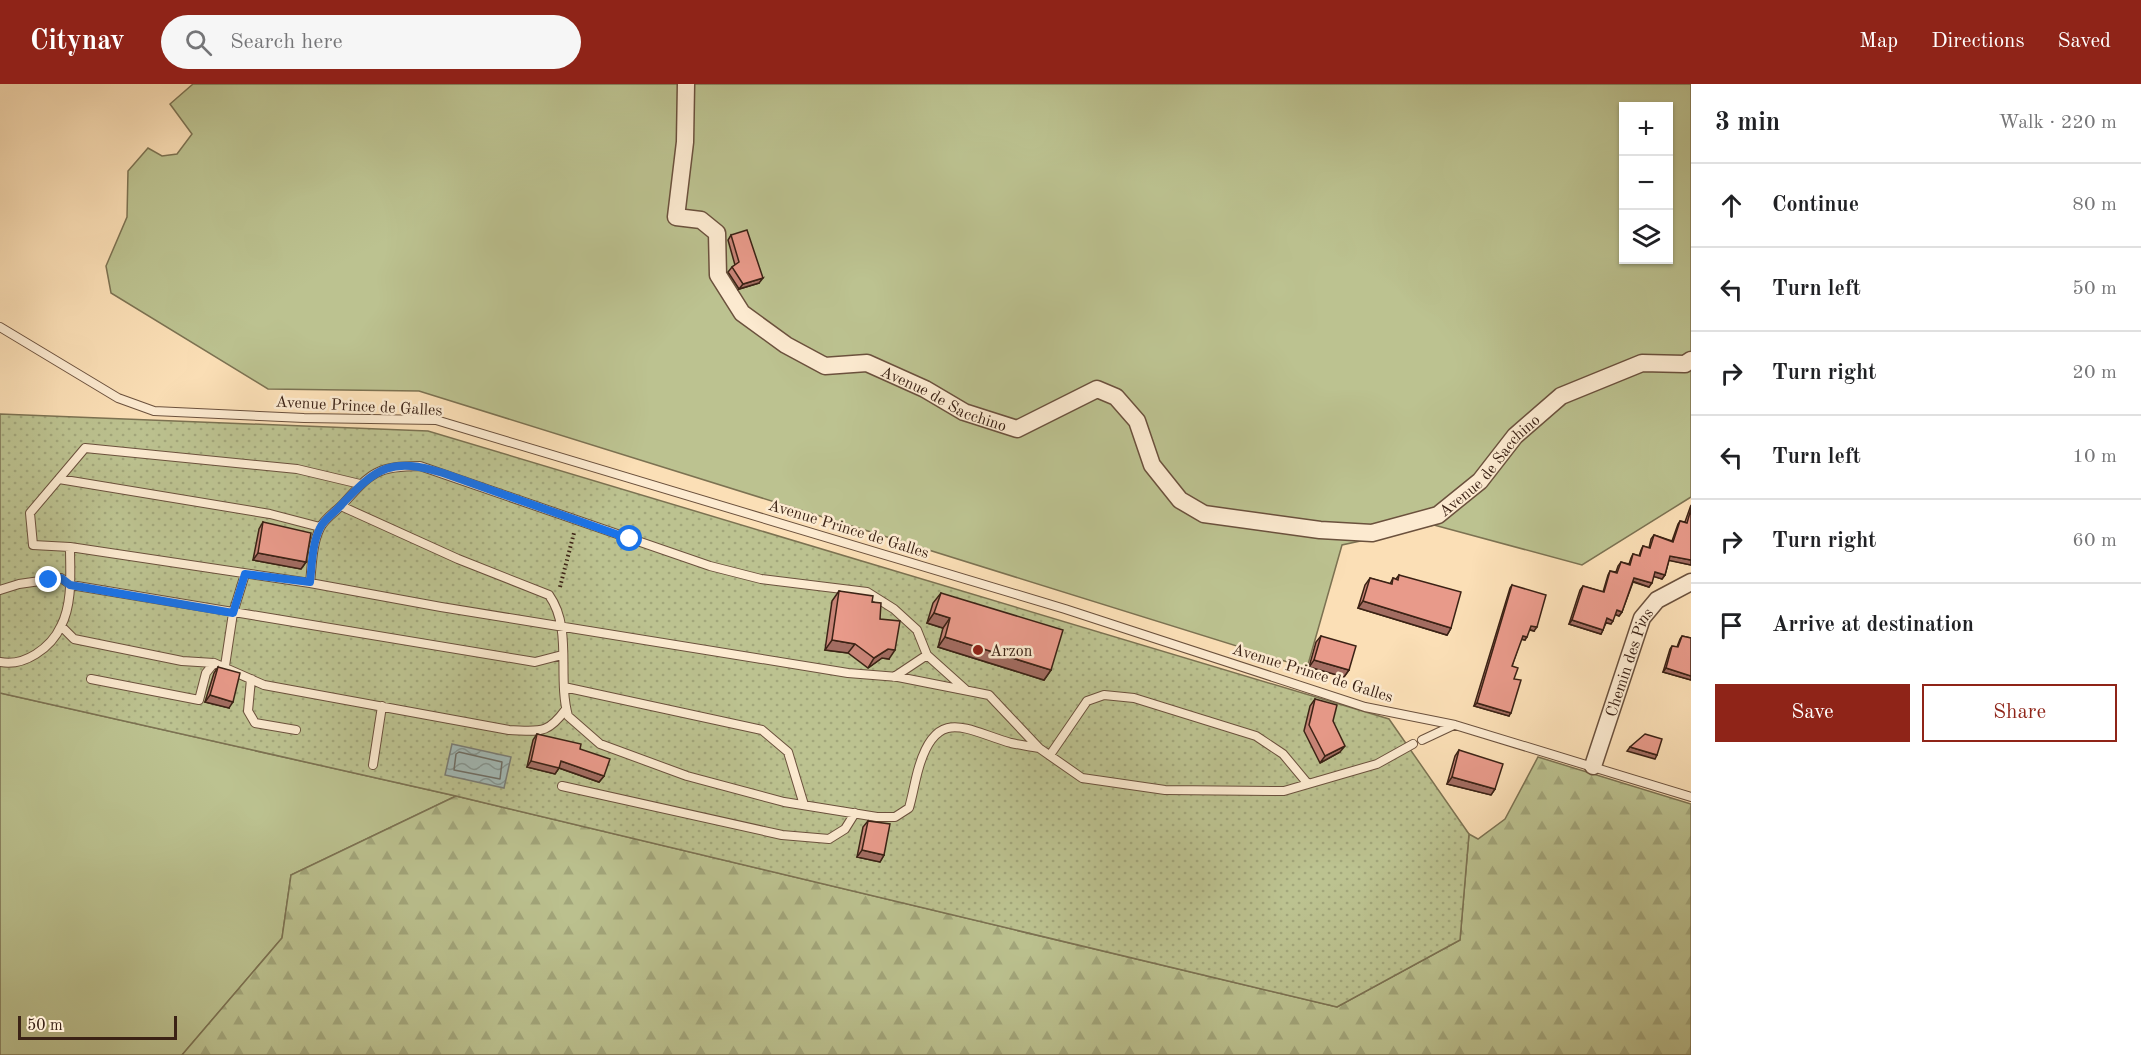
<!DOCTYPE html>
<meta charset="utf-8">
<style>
:root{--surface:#fff;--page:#f6f6f6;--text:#202124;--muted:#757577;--line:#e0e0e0;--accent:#8f2418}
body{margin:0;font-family:"Old Standard TT",serif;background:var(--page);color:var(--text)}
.controls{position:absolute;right:18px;top:18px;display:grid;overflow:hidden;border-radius:0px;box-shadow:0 2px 4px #0004}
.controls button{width:54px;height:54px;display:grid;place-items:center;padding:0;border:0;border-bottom:2px solid var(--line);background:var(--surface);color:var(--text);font:30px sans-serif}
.scale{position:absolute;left:18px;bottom:15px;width:159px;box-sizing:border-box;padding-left:6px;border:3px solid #3b2215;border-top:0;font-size:16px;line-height:21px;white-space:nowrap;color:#3b2215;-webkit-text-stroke:4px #fcead0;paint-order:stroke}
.stop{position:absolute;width:18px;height:18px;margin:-14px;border:4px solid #1a73e8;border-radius:50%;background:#fff}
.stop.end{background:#1a73e8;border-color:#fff;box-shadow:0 2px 6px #0008}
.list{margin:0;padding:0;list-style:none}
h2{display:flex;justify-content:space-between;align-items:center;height:78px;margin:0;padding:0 24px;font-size:26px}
h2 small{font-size:20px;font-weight:400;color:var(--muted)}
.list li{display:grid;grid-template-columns:39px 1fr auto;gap:18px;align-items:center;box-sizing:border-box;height:84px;padding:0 24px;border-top:2px solid var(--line)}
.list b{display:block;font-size:22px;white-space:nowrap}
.list em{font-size:20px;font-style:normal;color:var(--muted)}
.actions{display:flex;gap:12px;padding:18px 24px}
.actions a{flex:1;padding:14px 0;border:2px solid var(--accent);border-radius:0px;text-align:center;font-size:21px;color:var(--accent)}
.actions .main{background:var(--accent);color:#fff}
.icon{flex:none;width:33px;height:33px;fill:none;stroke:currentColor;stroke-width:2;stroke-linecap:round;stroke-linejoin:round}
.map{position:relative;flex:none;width:1691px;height:971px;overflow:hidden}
header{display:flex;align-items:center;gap:36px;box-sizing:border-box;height:84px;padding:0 30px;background:var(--accent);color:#fff}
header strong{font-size:28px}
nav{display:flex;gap:33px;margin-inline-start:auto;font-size:21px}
.search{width:420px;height:54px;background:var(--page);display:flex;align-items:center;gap:15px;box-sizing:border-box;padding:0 21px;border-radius:33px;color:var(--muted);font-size:22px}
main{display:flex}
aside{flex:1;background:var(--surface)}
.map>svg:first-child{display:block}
</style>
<header>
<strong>Citynav</strong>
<div class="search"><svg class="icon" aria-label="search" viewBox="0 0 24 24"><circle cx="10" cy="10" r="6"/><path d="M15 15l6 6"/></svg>Search here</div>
<nav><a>Map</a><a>Directions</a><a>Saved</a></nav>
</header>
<main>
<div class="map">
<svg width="1691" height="971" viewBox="0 0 1691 971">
<defs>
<pattern id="forest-firs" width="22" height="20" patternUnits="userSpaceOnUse" patternTransform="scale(1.5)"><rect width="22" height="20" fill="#bcc290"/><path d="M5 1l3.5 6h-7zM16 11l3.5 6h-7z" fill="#a2a67b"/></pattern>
<pattern id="park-dots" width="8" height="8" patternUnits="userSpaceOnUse" patternTransform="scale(1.5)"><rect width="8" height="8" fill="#bcc290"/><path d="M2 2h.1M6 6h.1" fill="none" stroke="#a2a67b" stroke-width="1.8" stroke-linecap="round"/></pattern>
<pattern id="water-waves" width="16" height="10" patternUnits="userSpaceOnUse" patternTransform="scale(1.5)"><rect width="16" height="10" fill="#a2bab7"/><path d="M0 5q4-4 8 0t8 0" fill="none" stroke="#859794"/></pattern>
</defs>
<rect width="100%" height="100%" fill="#fbdfb6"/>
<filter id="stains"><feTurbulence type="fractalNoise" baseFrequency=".00333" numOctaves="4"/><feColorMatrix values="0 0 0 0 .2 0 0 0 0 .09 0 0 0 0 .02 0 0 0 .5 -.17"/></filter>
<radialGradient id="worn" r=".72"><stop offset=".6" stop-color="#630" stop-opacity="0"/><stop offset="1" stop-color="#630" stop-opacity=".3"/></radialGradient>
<!-- grass -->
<path fill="#bcc290" stroke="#7c7252" stroke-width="1.5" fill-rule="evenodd" d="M193,0H1691V413L1582,481L1434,441L1342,461L1307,584L419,307L268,305L111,209L106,182L127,133L128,87L148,64L162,72L177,70L192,50L170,20ZM1624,22H1668V176H1624Z
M0,609L456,712L291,791L282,854L182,971H0Z"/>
<!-- forest -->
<path fill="url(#forest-firs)" stroke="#7c7252" stroke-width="1.5" d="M1538,673L1691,720V971H182L282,854L291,791L456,712L1337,923L1460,856L1469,750L1478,755L1505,735Z"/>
<!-- park -->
<path fill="url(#park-dots)" stroke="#7c7252" stroke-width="1.5" d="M0,330L428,347L1389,635L1469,750L1460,856L1337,923L456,712L0,609Z"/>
<!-- water -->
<path fill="url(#water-waves)" stroke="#797d76" stroke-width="1.5" d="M452,660L511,673L504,704L445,691Z"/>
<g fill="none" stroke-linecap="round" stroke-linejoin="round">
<!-- shore -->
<path stroke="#6e6e66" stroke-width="1.5" d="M459,668L502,678L500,695L454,686L456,670Z"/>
<!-- service casing -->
<g stroke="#6b513d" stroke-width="10">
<path id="service" d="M0,243L118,314L154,327L304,334L436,336L1065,525L1365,623L1455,641L1691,713
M59,395L270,430L320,443
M360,400L297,385L85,364L30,429L33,461L70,463L310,499L441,523L848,589L898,593L989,611L1039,664L1082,694L1165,706L1284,707L1377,680L1413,660
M341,422L458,475L549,511C573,545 557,592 568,632L600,660L687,692L784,718L877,733H895L909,724C913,710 915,696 919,683C937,622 966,646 1011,659C1020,661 1029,662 1039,664
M310,499C312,481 312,460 320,444C324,435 335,428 342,421C371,389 376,382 420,382L710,482L761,495L867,508L894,525L917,546L927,571L966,606
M0,506L19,500L61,494L71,501L535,578L562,571
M61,542L74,555L182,577L214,579L264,601L509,646C540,647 547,651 566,625
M0,578C24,583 51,564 61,542C73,519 70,488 70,463
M225,582L233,529L245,490
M894,593L927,571
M91,595L199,616L206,589L214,579
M251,595L248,627L255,639L296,646
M564,603L762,646L788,668L804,721
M1422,656L1454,641
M1050,671L1087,617L1104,611L1134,614L1256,652L1283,670L1308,700
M373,681L382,622
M562,702L782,751L829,755L845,745L855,729"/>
</g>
<!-- minor casing -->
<g stroke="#6b513d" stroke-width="19">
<g id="minor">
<path id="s1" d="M686,0L685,58L676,133L701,136L717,149L718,191L742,229L786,261L825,282L867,279L925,305L964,328L1017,345L1097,305L1116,313L1137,337L1152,381L1180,416L1204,430L1320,446L1372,449L1438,431L1480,397L1515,352L1561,312L1642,279L1685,280L1691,276"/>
<path id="s2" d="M1593,682L1642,534L1657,516L1691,498"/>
</g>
</g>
<!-- path -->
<path stroke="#3b2215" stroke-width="4" stroke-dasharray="1.5 3" stroke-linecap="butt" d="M560,503L574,449"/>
<!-- service -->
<use href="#service" stroke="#fcead0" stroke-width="8"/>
<!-- minor -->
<use href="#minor" stroke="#fcead0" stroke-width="16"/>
</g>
<!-- wall -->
<path fill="#c88477" stroke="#3b2215" stroke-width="1.5" d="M731,151L759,199L739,205L728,188L732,183L735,181L728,156Z
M1691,421V481L1669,476L1665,491L1662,495L1654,492L1649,503L1633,498L1622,528L1619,532L1615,530L1611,540L1606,539L1601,550L1569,540L1580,506L1583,502L1603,508L1608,491L1610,487L1616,488L1618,482L1621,478L1629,480L1631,474L1633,470L1639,472L1641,466L1643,462L1649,464L1651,455L1654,451L1672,457L1678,440L1680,437L1685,438Z
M263,438L306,478L301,485L253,476L259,445Z
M1399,491L1451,544L1447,551L1358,524L1365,501L1370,494L1390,500L1393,494L1396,495Z
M1512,501L1534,547L1529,546L1525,556L1521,555L1512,582L1514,595L1509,632L1474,622L1510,504Z
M839,507L872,518L880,535L889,575L882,574L868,584L848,569L825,566L832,517Z
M941,509L1051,586L1044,596L938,563L943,544L927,539L933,519Z
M1321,552L1349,586L1344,593L1309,583L1316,558Z
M1682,552L1691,554V596L1663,588L1670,565L1672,562L1677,563L1680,555Z
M218,583L229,624L205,618L214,589Z
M1315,615L1333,637L1340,668L1320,679L1304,647L1310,622Z
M537,650L580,665L604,692L599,698L559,684L555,690L527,683L533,656Z
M1459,666L1495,705L1491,711L1447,700L1455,672Z
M868,737L884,771L880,778L857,773L863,743Z"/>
<!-- shaded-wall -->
<path fill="#a26c61" stroke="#3b2215" stroke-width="1.5" d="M763,194L759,199L739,205L743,200Z
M258,469L306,478L301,485L253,476Z
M1670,472L1691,476V481L1667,476Z
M1655,488L1665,491L1662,495L1652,492Z
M1634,494L1652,499L1649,503L1632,497Z
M1363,517L1451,544L1447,551L1358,524Z
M1617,526L1622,528L1619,532L1614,530Z
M934,529L950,534L943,544L927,539Z
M1607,534L1613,537L1611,540L1604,538Z
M1572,536L1603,546L1601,550L1569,540Z
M1531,542L1537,543L1534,547L1528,545Z
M1523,552L1527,553L1525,556L1520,555Z
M945,553L1051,586L1044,596L938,563Z
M832,556L855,560L848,569L825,566Z
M888,565L895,566L889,575L882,574L868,584L874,574Z
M1314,576L1349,586L1344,593L1309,583Z
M1666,584L1691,592V596L1663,588Z
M210,611L233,618L229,624L205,618Z
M1477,619L1511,629L1509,632L1474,622Z
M1345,662L1340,668L1320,679L1325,672Z
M1630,663L1657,671L1655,675L1627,667Z
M531,677H561L604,692L599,698L559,684L555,690L527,683Z
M1452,693L1495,705L1491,711L1447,700Z
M862,766L884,771L880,778L857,773Z"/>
<!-- building -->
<path fill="#e89a8a" stroke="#3b2215" stroke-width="1.5" d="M747,146L763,194L743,200L732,183L739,178L731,151Z
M1691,425V476L1670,472L1665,491L1655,488L1652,499L1634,494L1622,528L1617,526L1613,537L1607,534L1603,546L1572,536L1583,502L1604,508L1610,487L1617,489L1621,478L1630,481L1633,470L1640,472L1643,462L1650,464L1654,451L1673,458L1680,437L1687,439Z
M263,438L311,449L306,478L258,469Z
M1399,491L1461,508L1451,544L1363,517L1370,494L1392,500L1393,494L1398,496Z
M1512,501L1546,511L1537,543L1531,542L1527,553L1523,552L1512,582L1518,584L1514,595L1521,596L1511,629L1477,619Z
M839,507L873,512L872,518L881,519L880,535L900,537L895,566L888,565L874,574L855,560L832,556Z
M941,509L1063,546L1051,586L945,553L950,534L934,529Z
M1321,552L1356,562L1349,586L1314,576Z
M1682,552L1691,554V592L1666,584L1672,562L1678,563Z
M218,583L240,589L233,618L210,611Z
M1315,615L1337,621L1333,637L1345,662L1325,672L1309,641Z
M537,650L581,660L580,665L610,675L604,692L561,677L559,684L531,677Z
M1645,650L1662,655L1657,671L1630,663Z
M1459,666L1503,680L1495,705L1452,693Z
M868,737L890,740L884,771L862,766Z"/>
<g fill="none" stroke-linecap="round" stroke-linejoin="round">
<!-- route -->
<path stroke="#1a73e8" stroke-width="8" d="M49,496L61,494L70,501L233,529L245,490L310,498C312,481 312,460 320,444C324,435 336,428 342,420C377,383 392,373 443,389L630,455"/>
</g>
<!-- markers -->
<circle fill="#8f2418" stroke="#fcead0" stroke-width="2" cx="978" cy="566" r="6"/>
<g text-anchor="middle" stroke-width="5" stroke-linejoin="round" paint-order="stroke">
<!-- street labels -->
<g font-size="16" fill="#3b2215" stroke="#fcead0">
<text dy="6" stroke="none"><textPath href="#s1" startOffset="492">Avenue de Sacchino</textPath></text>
<text transform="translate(359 321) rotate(3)" y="6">Avenue Prince de Galles</text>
<text dy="6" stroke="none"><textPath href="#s1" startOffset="1142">Avenue de Sacchino</textPath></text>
<text transform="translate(849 444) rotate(17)" y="6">Avenue Prince de Galles</text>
<text dy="6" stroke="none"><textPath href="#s2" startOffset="110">Chemin des Pins</textPath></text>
<text transform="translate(1313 588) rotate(17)" y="6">Avenue Prince de Galles</text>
</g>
<!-- poi labels -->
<g font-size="16" fill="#3b2215" stroke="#fcead0" text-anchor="start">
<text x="990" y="572">Arzon</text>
</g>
</g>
<rect width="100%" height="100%" filter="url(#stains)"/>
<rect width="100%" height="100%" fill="url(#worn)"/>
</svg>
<div class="controls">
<button>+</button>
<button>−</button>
<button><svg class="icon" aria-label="layers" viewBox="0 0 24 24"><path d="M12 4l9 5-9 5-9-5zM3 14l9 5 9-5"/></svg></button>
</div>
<div class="scale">50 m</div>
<div class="stop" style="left:630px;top:455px"></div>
<div class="stop end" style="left:49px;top:496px"></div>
</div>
<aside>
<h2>3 min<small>Walk · 220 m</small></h2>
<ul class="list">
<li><svg class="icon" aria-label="ahead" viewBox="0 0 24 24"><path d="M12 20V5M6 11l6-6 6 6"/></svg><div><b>Continue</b></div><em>80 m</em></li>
<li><svg class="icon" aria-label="left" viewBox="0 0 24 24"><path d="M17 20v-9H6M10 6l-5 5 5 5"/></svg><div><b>Turn left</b></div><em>50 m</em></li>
<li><svg class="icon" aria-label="right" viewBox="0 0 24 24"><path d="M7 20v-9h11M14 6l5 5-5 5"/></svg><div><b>Turn right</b></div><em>20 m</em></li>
<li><svg class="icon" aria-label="left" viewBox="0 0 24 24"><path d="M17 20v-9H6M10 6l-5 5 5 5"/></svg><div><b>Turn left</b></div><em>10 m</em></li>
<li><svg class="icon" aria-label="right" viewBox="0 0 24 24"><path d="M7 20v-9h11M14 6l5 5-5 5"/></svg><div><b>Turn right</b></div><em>60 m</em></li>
<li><svg class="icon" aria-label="arrive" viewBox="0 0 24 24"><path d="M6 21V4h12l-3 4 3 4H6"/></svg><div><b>Arrive at destination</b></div></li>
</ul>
<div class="actions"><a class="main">Save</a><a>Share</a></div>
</aside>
</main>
